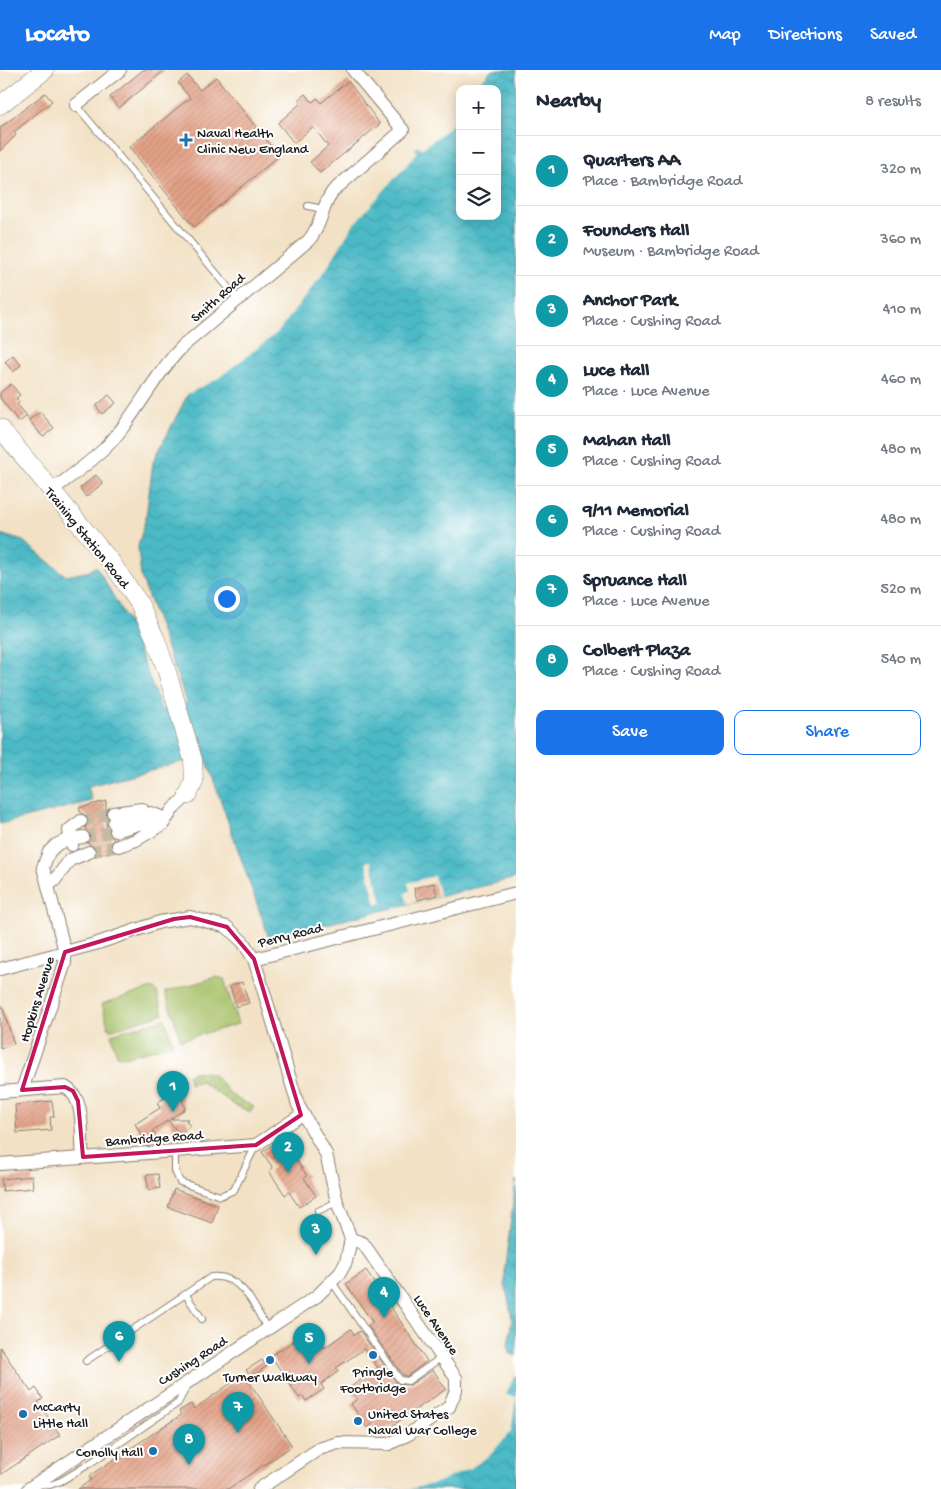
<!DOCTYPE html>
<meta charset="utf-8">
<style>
:root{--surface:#fff;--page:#f2f2f3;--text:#1f2937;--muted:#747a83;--line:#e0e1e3;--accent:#1a73e8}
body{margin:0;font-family:"Gochi Hand",sans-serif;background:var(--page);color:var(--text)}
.controls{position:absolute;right:15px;top:15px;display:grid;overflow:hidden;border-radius:10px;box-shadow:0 2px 12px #0003}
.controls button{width:45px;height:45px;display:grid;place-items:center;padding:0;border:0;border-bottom:1px solid var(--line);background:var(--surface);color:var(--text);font:25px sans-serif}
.you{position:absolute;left:226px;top:528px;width:18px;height:18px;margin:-12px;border:4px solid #fff;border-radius:50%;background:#1a73e8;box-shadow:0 0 0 8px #1a73e833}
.badge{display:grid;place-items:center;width:32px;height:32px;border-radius:50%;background:var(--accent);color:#fff;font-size:16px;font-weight:700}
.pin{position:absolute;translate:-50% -41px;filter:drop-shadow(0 1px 2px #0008)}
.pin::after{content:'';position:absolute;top:26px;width:18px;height:15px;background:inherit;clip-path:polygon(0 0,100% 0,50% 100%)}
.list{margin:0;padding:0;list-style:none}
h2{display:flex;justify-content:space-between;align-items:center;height:65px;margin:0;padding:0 20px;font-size:21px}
h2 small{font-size:16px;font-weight:400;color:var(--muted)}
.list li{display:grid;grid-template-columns:32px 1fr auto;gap:15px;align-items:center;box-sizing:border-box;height:70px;padding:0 20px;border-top:1px solid var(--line)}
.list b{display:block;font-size:19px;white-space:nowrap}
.list p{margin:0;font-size:16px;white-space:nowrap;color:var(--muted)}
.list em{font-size:16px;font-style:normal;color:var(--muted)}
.actions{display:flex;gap:10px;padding:15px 20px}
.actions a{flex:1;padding:11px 0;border:1px solid var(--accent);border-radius:10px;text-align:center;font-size:18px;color:var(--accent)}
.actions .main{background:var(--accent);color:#fff}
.icon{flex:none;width:28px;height:28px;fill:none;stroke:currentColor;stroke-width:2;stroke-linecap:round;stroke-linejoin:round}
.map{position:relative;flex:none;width:516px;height:1419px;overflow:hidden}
header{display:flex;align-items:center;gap:30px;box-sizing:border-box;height:70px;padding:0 25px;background:var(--accent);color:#fff}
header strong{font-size:24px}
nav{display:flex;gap:28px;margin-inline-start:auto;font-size:18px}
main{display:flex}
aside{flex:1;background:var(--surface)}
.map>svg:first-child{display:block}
</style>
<header>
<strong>Locato</strong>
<nav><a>Map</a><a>Directions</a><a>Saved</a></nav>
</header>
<main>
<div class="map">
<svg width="516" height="1419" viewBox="0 0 516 1419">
<defs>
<pattern id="garden-furrows" width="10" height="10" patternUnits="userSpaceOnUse" patternTransform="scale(1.25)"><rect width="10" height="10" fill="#a6c066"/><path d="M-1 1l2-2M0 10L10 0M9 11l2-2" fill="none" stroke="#8ea458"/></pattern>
<pattern id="water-waves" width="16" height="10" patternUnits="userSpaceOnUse" patternTransform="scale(1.25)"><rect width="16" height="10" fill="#4cbac6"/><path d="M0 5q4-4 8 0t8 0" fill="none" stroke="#429faa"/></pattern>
<pattern id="building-hatch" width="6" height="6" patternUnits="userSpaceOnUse" patternTransform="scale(1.25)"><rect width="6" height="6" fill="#e3a186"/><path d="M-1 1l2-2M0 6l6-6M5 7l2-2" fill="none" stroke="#c28a73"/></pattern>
</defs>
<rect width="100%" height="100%" fill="#fff"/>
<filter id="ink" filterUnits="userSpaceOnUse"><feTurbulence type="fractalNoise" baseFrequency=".02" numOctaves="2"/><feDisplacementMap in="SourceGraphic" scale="10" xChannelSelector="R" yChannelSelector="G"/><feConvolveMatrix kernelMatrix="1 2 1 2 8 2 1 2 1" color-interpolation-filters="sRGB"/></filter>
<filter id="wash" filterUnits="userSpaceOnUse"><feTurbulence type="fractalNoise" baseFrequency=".0096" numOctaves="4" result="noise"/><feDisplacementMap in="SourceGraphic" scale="20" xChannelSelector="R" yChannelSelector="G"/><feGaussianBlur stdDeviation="1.12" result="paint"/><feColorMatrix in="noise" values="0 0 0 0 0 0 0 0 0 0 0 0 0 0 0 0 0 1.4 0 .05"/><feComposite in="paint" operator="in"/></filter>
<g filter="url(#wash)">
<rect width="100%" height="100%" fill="#f2e1c4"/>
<!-- green -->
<path fill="#a6c066" stroke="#616e41" d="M217,907L224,909L238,954L181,970L165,922Z
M152,918L157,922L163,944L109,960L102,934Z
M165,949L173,974L124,987L117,985L111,964Z"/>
<!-- garden -->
<path fill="url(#garden-furrows)" stroke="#616e41" d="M192,1002C219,998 218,1015 236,1028C241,1032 248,1033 254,1037L251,1042L236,1036L200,1011L189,1014L188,1005Z"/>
<!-- water -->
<path fill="url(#water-waves)" stroke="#346b71" d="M492,0H516V808L269,868L205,686L88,716L92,731L0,754V464L23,471L66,506L90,501L96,496L127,550L162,641L187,633L141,507L138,477L146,447L153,392L188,324L273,265L302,231L345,165L370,133L414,80L449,53L460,38V146H497V19H474Z
M516,1110V1286L509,1283L508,1276L512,1248L505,1214V1195Z
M516,1305V1419H343L448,1397L485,1371L507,1335L506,1324L510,1311Z"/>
<!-- pier -->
<path fill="#f2e1c4" d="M458,36L460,42L451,56L423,78L417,77L415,79L417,82L411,90L353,155L325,201L278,262L217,309L184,326L186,322L212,306L271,263L300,230L343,164L368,132L412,81L413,78L417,74H420L447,52Z
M371,791L382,833L376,835L366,792Z
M434,806L440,826L408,834L405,823L410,821L408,813Z
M516,1302L506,1324L516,1327L511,1361L491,1384L471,1398L436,1413L410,1419H340L349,1414L366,1410H378L431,1399L447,1394L462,1385L490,1361L504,1335L503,1323L508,1310Z"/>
<g id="blocks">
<!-- building -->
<path fill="url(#building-hatch)" d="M143,0H165L119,38L110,27Z
M187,5L200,20L216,7L279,86L194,157L129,77L190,28L178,13Z
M348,11L380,54L320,103L310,92L328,76L313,57L294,73L278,53L301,33L298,30L305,24L312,32L318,28L321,33Z
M45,23L52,31L14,62L16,65L0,81V58Z
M13,285L21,295L13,302L5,292Z
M11,314L20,325L16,328L20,332L17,334L27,346L19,352L0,328V323Z
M109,325L116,333L102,344L96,336Z
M40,342L54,358L43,367L29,350Z
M96,405L103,413L86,427L80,418Z
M106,731V755L108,764L114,769L110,775L112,781L96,786V778L88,773L91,765L85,758L89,750L87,746L81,743L79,738Z
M434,813L437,825L417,830L414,818Z
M242,912L249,933L236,937L230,916Z
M0,936H2L14,974L0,979Z
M179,1018L185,1039L170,1049H188L186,1051L190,1056L179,1064L168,1050L152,1061L156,1066L146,1073L135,1054L160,1038L157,1033Z
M52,1031L54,1047H50L51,1060L17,1063L15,1035Z
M278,1071L292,1091L295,1088L307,1106L304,1108L316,1126L299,1137L289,1122L285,1125L269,1101L273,1098L262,1082Z
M158,1104L160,1118L149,1120L146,1105Z
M32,1106L33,1118L3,1121L1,1109Z
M174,1119L218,1135L212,1153L168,1137Z
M366,1200L427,1291L407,1306L403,1305L368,1256L373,1253L346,1214Z
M311,1259L324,1278L351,1259L354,1265L360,1261L397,1314L410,1315L433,1300L446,1319L380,1364L373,1354L367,1358L351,1334L357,1329L349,1318L378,1298L364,1279L336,1298L339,1301L321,1314L324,1319L306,1331L303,1326L299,1328L271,1286Z
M0,1277L31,1322L36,1318L43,1329L38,1332L60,1365L0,1405Z
M262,1290L267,1296L252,1307L246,1300Z
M244,1304L292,1376L228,1419H78L91,1410L89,1406L181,1345L179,1341L191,1334L194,1339Z"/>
</g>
</g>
<g filter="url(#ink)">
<use href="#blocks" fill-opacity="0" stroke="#877e70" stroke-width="1"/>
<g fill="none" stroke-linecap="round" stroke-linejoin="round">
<!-- street-tunnel -->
<path stroke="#c7baa2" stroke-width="12" stroke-dasharray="12 6" stroke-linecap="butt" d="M81,751L113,743
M83,767L116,761
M89,782L118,776"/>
<!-- lane casing -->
<g stroke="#877e70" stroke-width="8">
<path id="lane" d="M76,35L237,228
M308,136L323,139
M175,1081V1101L180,1112L220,1126L234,1120L256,1075
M318,1141L337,1132
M332,1212L400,1310L408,1311L442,1287
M186,1225L202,1249
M86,1291L211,1207C242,1204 254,1235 267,1259
M39,1414L50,1415L61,1411L86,1396L178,1333L187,1316"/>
</g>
<!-- street casing -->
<g stroke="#877e70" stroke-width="14">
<path id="street" d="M76,35L120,0
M51,421C68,408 87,395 103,380C134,350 152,307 183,276L309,170C322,155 321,137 333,121L403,60L353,0
M113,743L142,739
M114,753L151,743L159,746
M116,761L161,747L166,749
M72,775L69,760L81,751
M118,776L136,770L163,754L173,739L188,725
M49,814L54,811L70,790L89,782
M254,889L516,823
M0,899L95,874L160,852L190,847L227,857L243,872L254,889L298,1035L326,1084L337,1132L351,1169L346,1192L340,1203L317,1226L28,1419
M22,1020L65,893V882L43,797L49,782L56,775L69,769L83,767
M0,1022L65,1017C87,1029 80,1065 83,1087
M0,1094L256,1075L301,1045
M259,1419L319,1379L338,1373L389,1374L409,1364L449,1337L456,1320V1308L363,1173L351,1169"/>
</g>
<!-- secondary casing -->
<g stroke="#877e70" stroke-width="19">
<path id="secondary" d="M0,35L45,0
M0,358L111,492L139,533L156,570L167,602L193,690L194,712L188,725"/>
</g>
<!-- lane -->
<use href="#lane" stroke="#fff" stroke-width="6"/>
<!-- street -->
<use href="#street" stroke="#fff" stroke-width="12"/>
<!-- secondary -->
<use href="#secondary" stroke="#fff" stroke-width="18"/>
</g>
</g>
<!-- marked area -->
<path fill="none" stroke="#c2185b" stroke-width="4" stroke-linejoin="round" d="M190,847L227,857L254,889L301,1045L256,1075L83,1087L78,1031L73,1021L65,1017L22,1020L65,882L174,849Z"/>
<!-- markers -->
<g fill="#1f6fb2" stroke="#fff" stroke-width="2">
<path d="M183.5 62.5h5v5h5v5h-5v5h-5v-5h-5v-5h5z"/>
<circle cx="373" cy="1285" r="5"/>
<circle cx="270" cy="1290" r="5"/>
<circle cx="23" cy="1344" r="5"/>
<circle cx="358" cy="1351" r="5"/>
<circle cx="153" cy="1381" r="5"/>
</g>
<g text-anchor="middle" stroke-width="4" stroke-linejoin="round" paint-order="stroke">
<!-- poi labels -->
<g font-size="14" fill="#1c1c1c" stroke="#fff" text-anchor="start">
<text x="197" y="67">Naval Health<tspan x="197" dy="16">Clinic New England</tspan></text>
<text x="373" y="1306" text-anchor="middle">Pringle<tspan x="373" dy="16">Footbridge</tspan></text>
<text x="270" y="1311" text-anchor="middle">Turner Walkway</text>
<text x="33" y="1341">McCarty<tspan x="33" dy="16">Little Hall</tspan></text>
<text x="368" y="1348">United States<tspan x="368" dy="16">Naval War College</tspan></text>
<text x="143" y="1386" text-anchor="end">Conolly Hall</text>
</g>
<!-- street labels -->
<g font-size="14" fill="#1c1c1c" stroke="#fff">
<text transform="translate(217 227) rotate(-41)" y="5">Smith Road</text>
<text transform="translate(88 467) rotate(51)" y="5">Training Station Road</text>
<text transform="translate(290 864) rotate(-14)" y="5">Perry Road</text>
<text transform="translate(36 929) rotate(-73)" y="5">Hopkins Avenue</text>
<text transform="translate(154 1067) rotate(-4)" y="5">Bambridge Road</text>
<text transform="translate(437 1254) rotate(56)" y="5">Luce Avenue</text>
<text transform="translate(192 1290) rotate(-33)" y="5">Cushing Road</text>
</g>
</g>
</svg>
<div class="controls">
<button>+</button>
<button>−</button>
<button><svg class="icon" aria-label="layers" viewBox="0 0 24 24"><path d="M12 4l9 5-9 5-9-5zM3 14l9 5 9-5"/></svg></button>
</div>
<div class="you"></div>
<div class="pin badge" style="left:173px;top:1042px;background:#0f9aa8">1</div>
<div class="pin badge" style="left:288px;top:1103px;background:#0f9aa8">2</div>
<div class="pin badge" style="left:316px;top:1185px;background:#0f9aa8">3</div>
<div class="pin badge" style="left:384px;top:1248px;background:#0f9aa8">4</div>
<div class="pin badge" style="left:309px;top:1294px;background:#0f9aa8">5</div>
<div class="pin badge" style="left:119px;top:1292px;background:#0f9aa8">6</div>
<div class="pin badge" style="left:238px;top:1363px;background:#0f9aa8">7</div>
<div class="pin badge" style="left:189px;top:1395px;background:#0f9aa8">8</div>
</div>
<aside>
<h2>Nearby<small>8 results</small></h2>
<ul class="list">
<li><span class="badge" style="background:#0f9aa8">1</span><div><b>Quarters AA</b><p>Place · Bambridge Road</p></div><em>320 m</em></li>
<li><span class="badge" style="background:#0f9aa8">2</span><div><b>Founders Hall</b><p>Museum · Bambridge Road</p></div><em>360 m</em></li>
<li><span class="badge" style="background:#0f9aa8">3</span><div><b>Anchor Park</b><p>Place · Cushing Road</p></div><em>410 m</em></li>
<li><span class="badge" style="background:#0f9aa8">4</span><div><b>Luce Hall</b><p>Place · Luce Avenue</p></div><em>460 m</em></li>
<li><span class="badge" style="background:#0f9aa8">5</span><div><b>Mahan Hall</b><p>Place · Cushing Road</p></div><em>480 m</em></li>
<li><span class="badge" style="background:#0f9aa8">6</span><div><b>9/11 Memorial</b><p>Place · Cushing Road</p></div><em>480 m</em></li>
<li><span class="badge" style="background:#0f9aa8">7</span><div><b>Spruance Hall</b><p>Place · Luce Avenue</p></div><em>520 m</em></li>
<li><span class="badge" style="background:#0f9aa8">8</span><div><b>Colbert Plaza</b><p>Place · Cushing Road</p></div><em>540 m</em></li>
</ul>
<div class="actions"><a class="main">Save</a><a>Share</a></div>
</aside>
</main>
